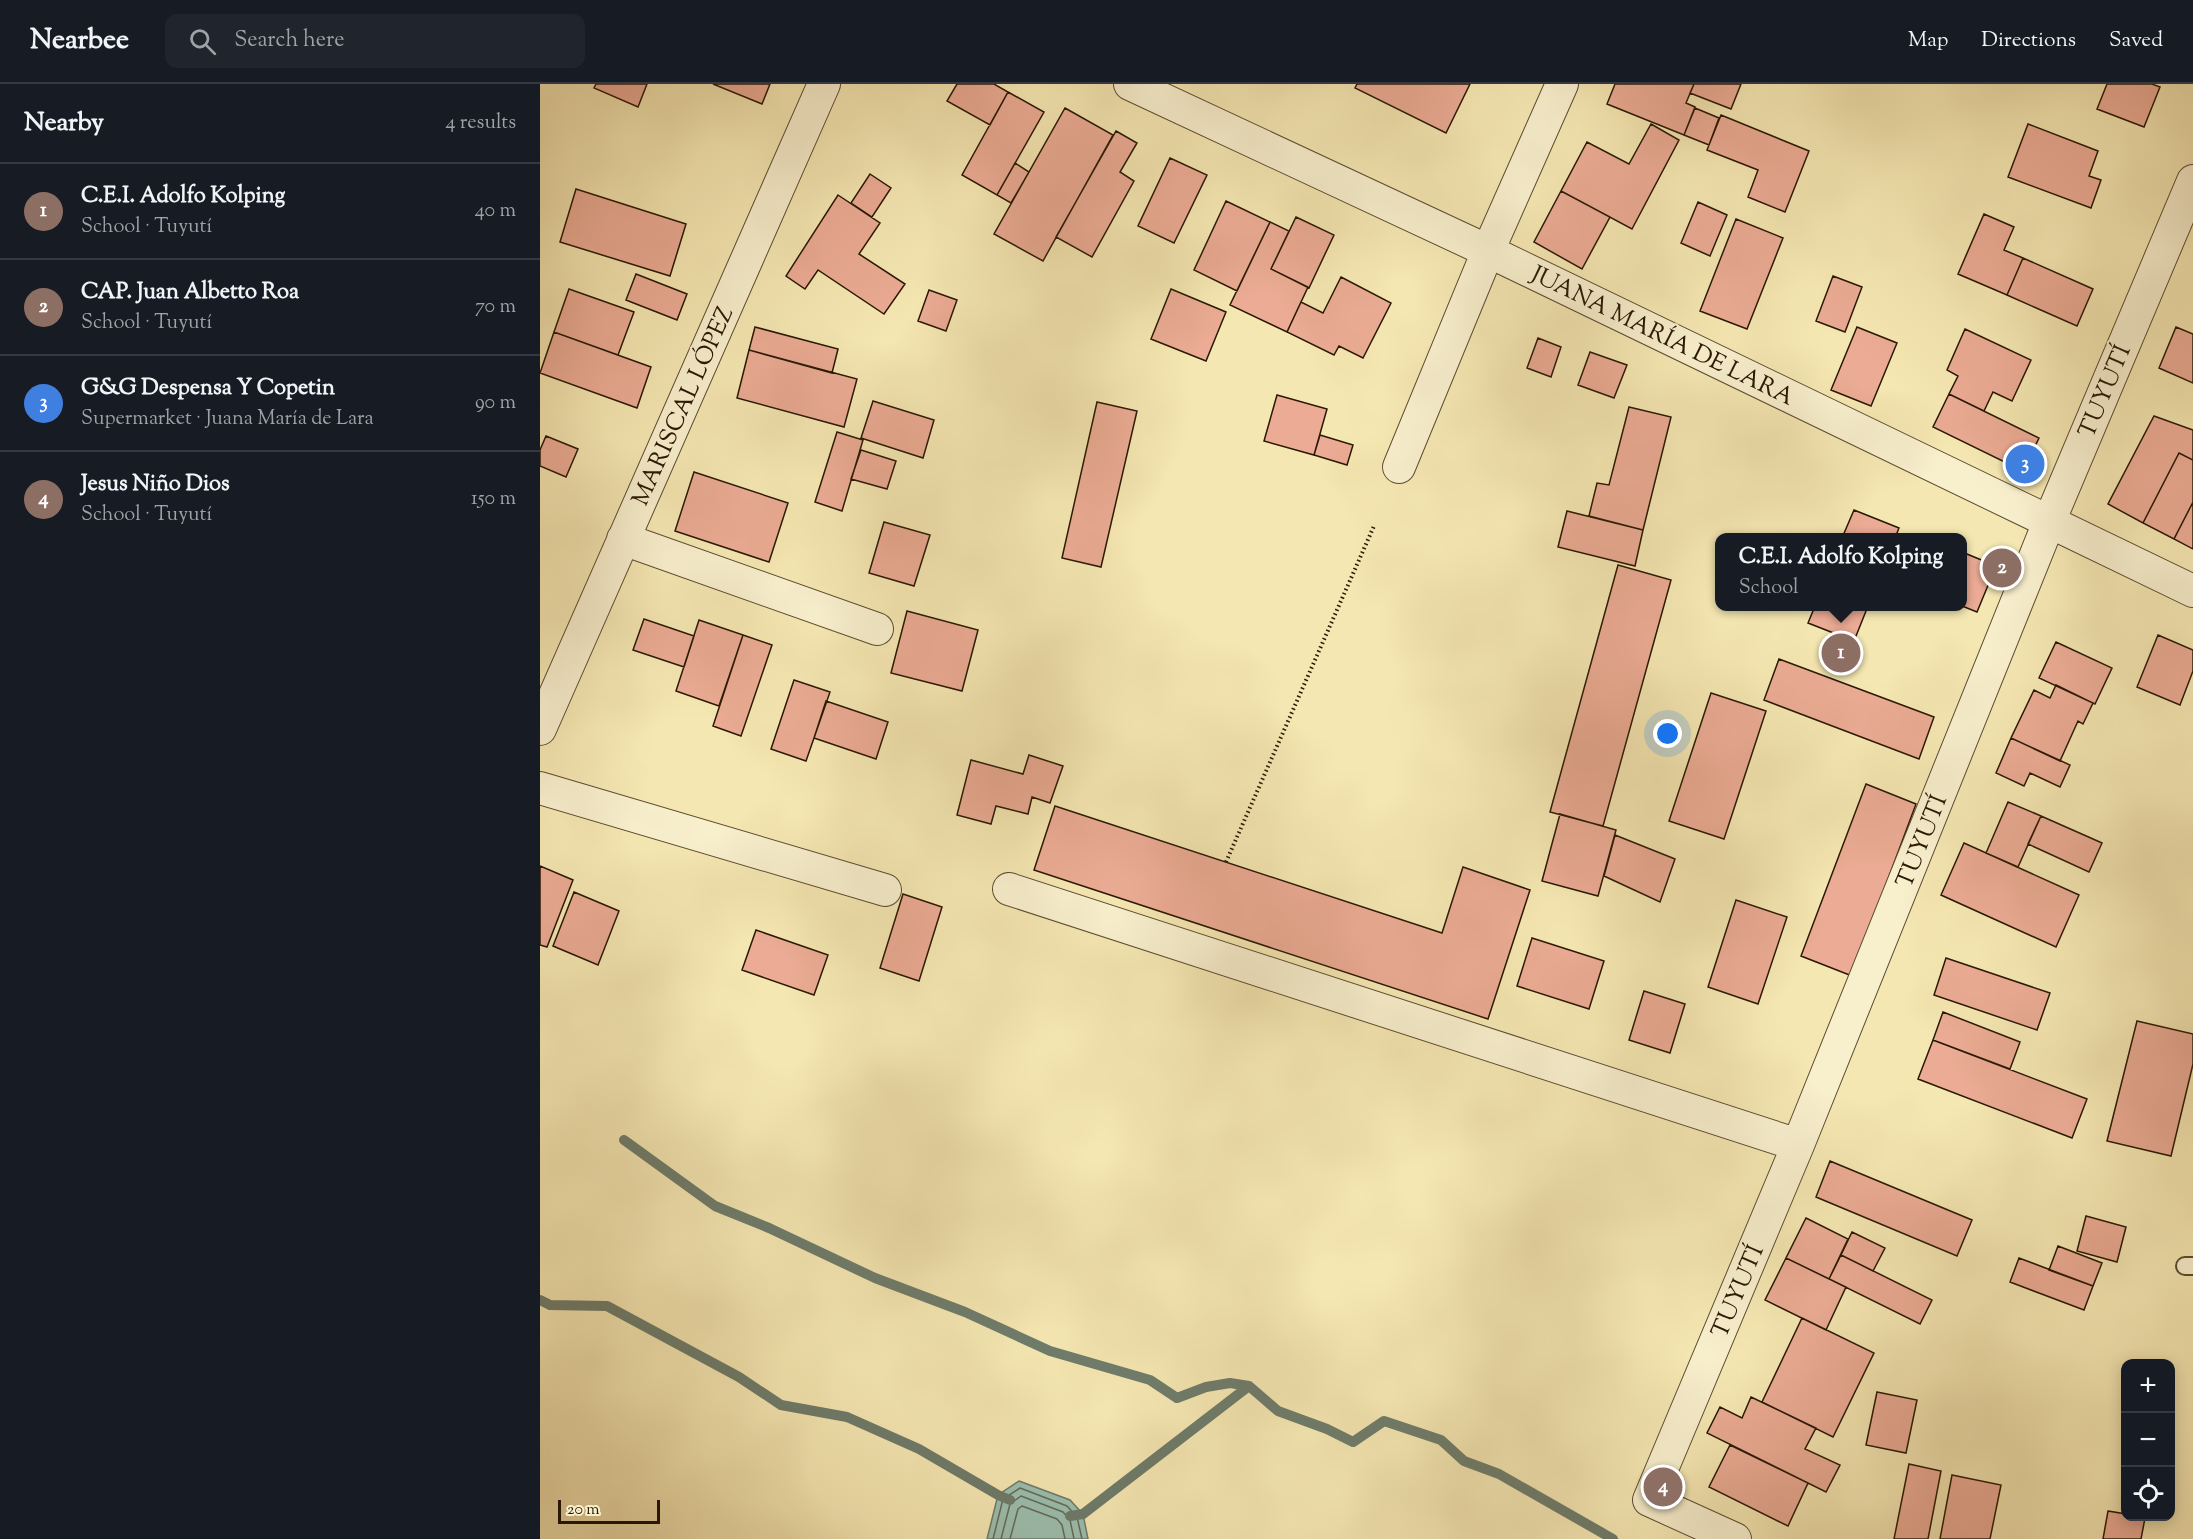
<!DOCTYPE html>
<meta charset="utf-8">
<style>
:root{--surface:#171b24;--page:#20242c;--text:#f1f3f6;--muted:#9ea1a6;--line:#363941;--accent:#c59692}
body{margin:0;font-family:"Sorts Mill Goudy",serif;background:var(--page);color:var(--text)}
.controls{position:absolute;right:18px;bottom:18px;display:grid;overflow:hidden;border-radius:12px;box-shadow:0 3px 15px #0003}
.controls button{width:54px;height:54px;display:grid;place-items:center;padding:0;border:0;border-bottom:2px solid var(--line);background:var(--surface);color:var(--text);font:30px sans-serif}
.scale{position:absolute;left:18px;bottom:15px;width:102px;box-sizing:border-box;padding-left:6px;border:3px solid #291804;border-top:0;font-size:16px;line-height:21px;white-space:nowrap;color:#291804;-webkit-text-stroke:4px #f8efcd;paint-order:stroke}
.you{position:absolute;left:1128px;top:650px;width:21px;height:21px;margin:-15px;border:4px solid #fff;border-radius:50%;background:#1a73e8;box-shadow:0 0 0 9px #1a73e833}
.badge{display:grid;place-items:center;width:39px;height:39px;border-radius:50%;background:var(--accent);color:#fff;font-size:20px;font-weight:700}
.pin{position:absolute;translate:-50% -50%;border:3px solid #fff;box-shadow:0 2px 6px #0006}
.popup{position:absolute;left:1175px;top:449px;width:252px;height:78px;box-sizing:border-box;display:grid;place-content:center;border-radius:12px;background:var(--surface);filter:drop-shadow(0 2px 4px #0005);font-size:20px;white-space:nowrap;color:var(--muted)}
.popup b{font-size:22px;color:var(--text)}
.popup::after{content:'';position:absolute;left:50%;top:100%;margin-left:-12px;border:12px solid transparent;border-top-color:var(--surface)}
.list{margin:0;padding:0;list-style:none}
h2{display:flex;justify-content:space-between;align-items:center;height:78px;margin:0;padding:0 24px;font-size:26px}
h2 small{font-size:20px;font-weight:400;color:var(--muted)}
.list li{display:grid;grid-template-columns:39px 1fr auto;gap:18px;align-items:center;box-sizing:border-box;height:96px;padding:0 24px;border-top:2px solid var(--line)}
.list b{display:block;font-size:22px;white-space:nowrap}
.list p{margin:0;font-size:20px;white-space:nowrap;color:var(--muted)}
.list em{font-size:20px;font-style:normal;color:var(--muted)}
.icon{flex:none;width:33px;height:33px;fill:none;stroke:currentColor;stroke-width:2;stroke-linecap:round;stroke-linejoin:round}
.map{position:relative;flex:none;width:1653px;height:1455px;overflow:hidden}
header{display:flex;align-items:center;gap:36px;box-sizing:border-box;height:84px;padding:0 30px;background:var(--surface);border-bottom:2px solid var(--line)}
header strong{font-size:28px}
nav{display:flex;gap:33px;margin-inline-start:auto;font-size:21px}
.search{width:420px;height:54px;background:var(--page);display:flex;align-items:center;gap:15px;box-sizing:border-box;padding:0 21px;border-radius:12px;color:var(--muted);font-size:22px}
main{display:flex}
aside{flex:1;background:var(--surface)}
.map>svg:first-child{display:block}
</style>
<header>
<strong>Nearbee</strong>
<div class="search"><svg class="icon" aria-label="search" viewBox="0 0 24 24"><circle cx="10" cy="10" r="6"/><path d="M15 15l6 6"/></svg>Search here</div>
<nav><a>Map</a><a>Directions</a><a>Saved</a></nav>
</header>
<main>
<aside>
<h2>Nearby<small>4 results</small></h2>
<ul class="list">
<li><span class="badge" style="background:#8d6e63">1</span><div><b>C.E.I. Adolfo Kolping</b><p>School · Tuyutí</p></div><em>40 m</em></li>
<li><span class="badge" style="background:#8d6e63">2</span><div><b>CAP. Juan Albetto Roa</b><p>School · Tuyutí</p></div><em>70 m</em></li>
<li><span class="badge" style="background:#3f7fe0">3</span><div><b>G&amp;G Despensa Y Copetin</b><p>Supermarket · Juana María de Lara</p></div><em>90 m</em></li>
<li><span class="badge" style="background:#8d6e63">4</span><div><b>Jesus Niño Dios</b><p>School · Tuyutí</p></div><em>150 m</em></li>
</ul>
</aside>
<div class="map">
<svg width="1653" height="1455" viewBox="0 0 1653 1455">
<rect width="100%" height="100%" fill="#f5e7b2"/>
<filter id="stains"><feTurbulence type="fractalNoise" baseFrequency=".00333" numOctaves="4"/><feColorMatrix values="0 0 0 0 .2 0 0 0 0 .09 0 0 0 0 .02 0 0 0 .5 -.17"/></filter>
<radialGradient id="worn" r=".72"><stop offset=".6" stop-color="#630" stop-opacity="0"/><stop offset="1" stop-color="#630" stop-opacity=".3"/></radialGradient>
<!-- water -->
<path fill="#9cbfaf" stroke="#6e7c6b" stroke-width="1.5" d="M479,1397L530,1416L543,1430L548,1455H447L458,1411Z"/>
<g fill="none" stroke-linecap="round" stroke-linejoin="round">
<!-- shore -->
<path stroke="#626c5a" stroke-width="1.5" d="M453,1455L463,1415L480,1404L527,1422L537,1433L542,1455
M461,1455L470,1420L481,1412L523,1428L530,1436L534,1455
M470,1455L478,1425L482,1422L517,1435L522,1441L525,1455"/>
<!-- stream -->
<path stroke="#6e7c6b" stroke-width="10" d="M84,1056L175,1122L229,1144L335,1194L425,1228L510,1267L610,1296L637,1314L666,1303L690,1299L709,1302L738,1327L787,1345L813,1358L844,1337L901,1356L924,1377L959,1390L1073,1455
M0,1216L10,1221L67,1222L199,1293L241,1321L307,1333L379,1365L458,1411L470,1416
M530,1432L543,1430L709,1302"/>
</g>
<!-- building -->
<path fill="#ebab94" stroke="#291804" stroke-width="1.5" d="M56,0H107L98,23L54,4Z
M173,0H230L222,20Z
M417,0H454L468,8L450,41L407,17Z
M817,0H930L906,49L815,4Z
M1075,0H1154L1146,19L1155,23L1144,51L1067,20Z
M1154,0H1201L1191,25L1150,9Z
M1567,0H1612L1620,3L1604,43L1557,25Z
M468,8L504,28L457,111L422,91Z
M525,24L573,51L503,177L454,150Z
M1155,24L1179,34L1169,61L1144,51Z
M1181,31L1269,67L1245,128L1208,113L1218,86L1167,66Z
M1111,40L1139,56L1092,145L1021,107L1047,58L1089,80Z
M1488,40L1558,67L1549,92L1561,96L1551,124L1468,93Z
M576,47L597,59L580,88L594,97L552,173L516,153Z
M630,74L667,91L634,159L598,142Z
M475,79L489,88L471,119L457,111Z
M330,90L351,104L332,133L311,119Z
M36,105L146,140L130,192L20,158Z
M1021,107L1070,133L1042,185L994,158Z
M298,111L340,139L319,170L365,200L344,230L278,186L265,205L246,192Z
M686,117L730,138L697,207L654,186Z
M1158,118L1187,131L1170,172L1141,159Z
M1444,130L1474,143L1464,166L1483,174L1467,211L1418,190Z
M756,133L794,151L769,204L731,185Z
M1196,135L1243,154L1207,245L1160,227Z
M730,138L749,147L731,185L768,203L747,248L690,221Z
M1483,174L1553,205L1537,242L1467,211Z
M96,190L147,210L137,236L86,216Z
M1293,192L1322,203L1305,248L1276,237Z
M801,193L851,219L823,274L799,262L794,271L747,248L761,218L783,229Z
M29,205L94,228L78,271L14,248Z
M631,205L686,228L666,277L611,255Z
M389,206L417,216L406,247L378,237Z
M215,243L298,265L292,289L209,266Z
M1317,243L1357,259L1331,322L1291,306Z
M1636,243L1653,250V299L1619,284Z
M1425,245L1491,276L1472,317L1453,308L1444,327L1409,310L1418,292L1407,286Z
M14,248L111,283L97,324L0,289Z
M998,254L1021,263L1011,293L987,284Z
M209,266L317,295L304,343L197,314Z
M1050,268L1087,281L1074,314L1038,301Z
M1409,310L1499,354L1483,387L1393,343Z
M737,311L787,325L774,371L724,357Z
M333,317L394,336L383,374L321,354Z
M557,318L597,327L561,483L522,474Z
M1089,323L1131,333L1103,446L1049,432L1057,399L1069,401Z
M1614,332L1653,346V376L1639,369L1603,439L1568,420Z
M297,348L323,356L302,427L275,418Z
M780,351L813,361L807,381L774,371Z
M6,352L38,365L26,393L0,382V366Z
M321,366L356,377L347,405L311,395Z
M1639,369L1653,376V418L1634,455L1603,439Z
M154,388L248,419L229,478L135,447Z
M1653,418V465L1634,455Z
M1314,426L1359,444L1355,454H1302Z
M1027,427L1103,446L1095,482L1018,463Z
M344,438L390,451L374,502L329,489Z
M1422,468L1456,482L1437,528L1422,522Z
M1078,481L1131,496L1063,742L1010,728Z
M1275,522H1328L1314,557L1268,539Z
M367,527L438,546L422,607L351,589Z
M104,535L154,552L144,583L93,566Z
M159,536L203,551L179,622L136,607Z
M203,551L232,561L201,652L173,642Z
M1618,551L1653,566V587L1640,621L1597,603Z
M1516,558L1572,584L1555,620L1499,594Z
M1239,575L1394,633L1379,675L1224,616Z
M254,596L290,608L266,677L231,665Z
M1516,601L1553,619L1543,640L1538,637L1520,677L1471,654L1494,606L1510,614Z
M1171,609L1226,627L1184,755L1129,737Z
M286,617L348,638L336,675L274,654Z
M1471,654L1530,681L1520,703L1490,689L1484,702L1456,689Z
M489,671L523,682L510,719L492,713L488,730L456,722L451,740L417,731L431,676L483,690Z
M1326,700L1376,720L1312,892L1261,872Z
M1468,718L1501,732L1478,783L1446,769Z
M515,722L902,849L923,783L990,806L948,935L494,786Z
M1020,730L1076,746L1058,812L1002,797Z
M1501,732L1562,759L1549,788L1488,760Z
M1075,751L1135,775L1120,818L1064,792Z
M1424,759L1539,811L1516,863L1401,811Z
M0,782L33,796L7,863L0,861Z
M34,808L79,827L58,881L13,862Z
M363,810L402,823L379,897L340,884Z
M1196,816L1247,833L1218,920L1168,903Z
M216,846L288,871L274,911L202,886Z
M992,854L1064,877L1049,925L977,902Z
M1406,874L1510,909L1497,946L1394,911Z
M1104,907L1145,920L1130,969L1089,956Z
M1403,928L1480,958L1470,985L1393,956Z
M1597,937L1653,950V980L1631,1072L1567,1057Z
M1393,956L1547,1015L1532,1054L1378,995Z
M1290,1077L1432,1136L1417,1172L1276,1113Z
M1546,1132L1586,1143L1577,1178L1537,1167Z
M1266,1134L1308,1155L1289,1195L1246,1174Z
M1312,1148L1345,1164L1333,1187L1301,1171Z
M1518,1162L1562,1179L1553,1202L1509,1186Z
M1301,1171L1392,1216L1380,1240L1289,1195Z
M1246,1174L1306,1203L1286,1246L1225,1216Z
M1479,1174L1553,1202L1544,1226L1470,1198Z
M1262,1234L1334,1269L1293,1353L1222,1318Z
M1337,1308L1377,1316L1366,1369L1326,1361Z
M1211,1313L1276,1344L1265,1365L1300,1381L1286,1408L1167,1349L1180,1323L1202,1334Z
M1190,1361L1268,1399L1248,1442L1169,1403Z
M1369,1380L1401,1387L1388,1455H1354Z
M1412,1391L1461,1401L1450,1455H1400Z
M1568,1427L1586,1430V1432L1605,1434L1601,1455H1563Z"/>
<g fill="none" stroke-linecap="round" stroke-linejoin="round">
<!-- lane casing -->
<g stroke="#5c4c30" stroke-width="20">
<path id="lane" d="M1645,1182H1653"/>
</g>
<!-- street casing -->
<g stroke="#5c4c30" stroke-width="34">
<path id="street" d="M590,0L948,167L1653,507
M859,383L948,167L1022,0
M83,455L337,545
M0,645L284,0
M0,704L345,806
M469,805L1258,1061
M1195,1455L1109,1416L1258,1061L1509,438L1653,97"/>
</g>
<!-- path -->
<path stroke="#291804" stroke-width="4" stroke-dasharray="1.5 3" stroke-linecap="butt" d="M686,778L834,442"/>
<!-- lane -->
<use href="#lane" stroke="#f8efcd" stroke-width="16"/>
<!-- street -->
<use href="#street" stroke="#f8efcd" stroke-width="32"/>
</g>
<g text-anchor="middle" stroke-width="4.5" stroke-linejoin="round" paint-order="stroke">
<!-- street labels -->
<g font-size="24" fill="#291804" stroke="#f8efcd">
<text transform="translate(1123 251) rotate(26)" y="8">JUANA MARÍA DE LARA</text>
<text transform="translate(1564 307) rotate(-67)" y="8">TUYUTÍ</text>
<text transform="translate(142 322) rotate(-66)" y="8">MARISCAL LÓPEZ</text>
<text transform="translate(1381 757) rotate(-68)" y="8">TUYUTÍ</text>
<text transform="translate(1197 1207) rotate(-67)" y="8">TUYUTÍ</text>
</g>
</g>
<rect width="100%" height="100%" filter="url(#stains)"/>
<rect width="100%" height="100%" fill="url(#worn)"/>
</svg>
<div class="controls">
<button>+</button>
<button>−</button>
<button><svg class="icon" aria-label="locate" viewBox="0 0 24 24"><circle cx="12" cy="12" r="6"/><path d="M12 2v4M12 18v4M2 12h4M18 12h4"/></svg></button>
</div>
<div class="scale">20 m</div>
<div class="you"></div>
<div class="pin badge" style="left:1301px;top:569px;background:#8d6e63">1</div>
<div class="popup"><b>C.E.I. Adolfo Kolping</b>School</div>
<div class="pin badge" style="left:1462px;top:484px;background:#8d6e63">2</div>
<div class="pin badge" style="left:1485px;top:380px;background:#3f7fe0">3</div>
<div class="pin badge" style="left:1123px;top:1403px;background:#8d6e63">4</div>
</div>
</main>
